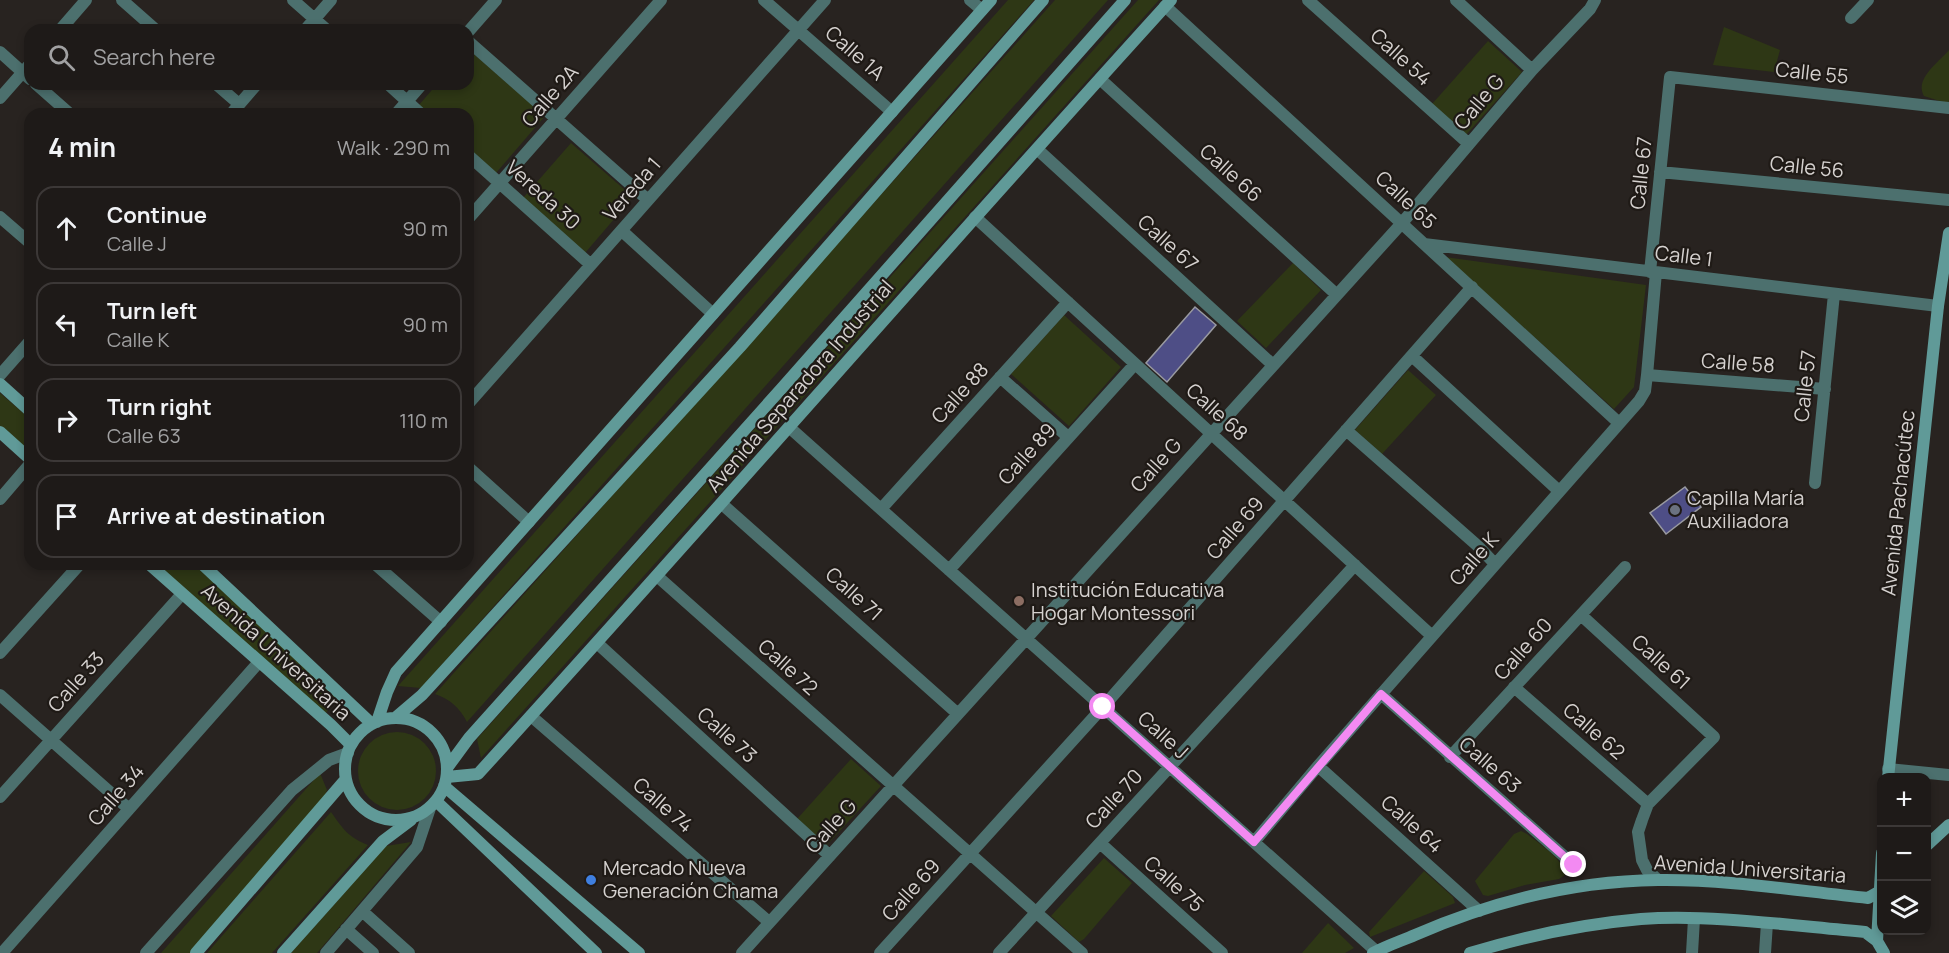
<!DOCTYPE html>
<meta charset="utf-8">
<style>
:root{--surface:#1e1a18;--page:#2b2725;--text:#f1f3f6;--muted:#a1a1a2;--line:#3c3837}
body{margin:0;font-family:Manrope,sans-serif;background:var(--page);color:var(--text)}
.controls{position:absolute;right:18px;bottom:18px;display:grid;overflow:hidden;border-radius:12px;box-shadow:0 3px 9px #0003}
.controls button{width:54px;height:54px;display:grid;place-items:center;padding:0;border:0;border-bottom:2px solid var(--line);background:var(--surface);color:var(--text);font:30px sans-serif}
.stop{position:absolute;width:18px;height:18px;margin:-14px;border:4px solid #f38af2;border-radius:50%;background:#fff}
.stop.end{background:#f38af2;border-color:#fff;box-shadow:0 2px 6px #0008}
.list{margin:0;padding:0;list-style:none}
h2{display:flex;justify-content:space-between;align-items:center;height:78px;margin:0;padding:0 24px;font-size:26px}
h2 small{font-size:20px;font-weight:400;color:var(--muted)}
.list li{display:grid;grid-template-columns:39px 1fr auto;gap:18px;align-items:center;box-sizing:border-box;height:84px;margin:0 12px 12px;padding:0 12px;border:2px solid var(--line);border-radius:18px}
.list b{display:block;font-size:22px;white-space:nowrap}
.list p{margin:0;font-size:20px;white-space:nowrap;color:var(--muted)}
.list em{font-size:20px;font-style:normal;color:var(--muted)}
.icon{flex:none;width:33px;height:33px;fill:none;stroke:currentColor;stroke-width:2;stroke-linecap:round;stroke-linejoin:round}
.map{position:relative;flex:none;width:1949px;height:953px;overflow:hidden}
.search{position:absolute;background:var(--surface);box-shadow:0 3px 9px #0003;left:24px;top:24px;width:450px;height:66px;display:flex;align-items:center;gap:15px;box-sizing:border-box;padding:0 21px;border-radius:18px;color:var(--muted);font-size:22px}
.panel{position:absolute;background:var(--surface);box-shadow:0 3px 9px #0003;left:24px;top:108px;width:450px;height:462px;border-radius:18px}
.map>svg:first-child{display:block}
</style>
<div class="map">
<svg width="1949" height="953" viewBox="0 0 1949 953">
<rect width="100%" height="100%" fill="#282320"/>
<!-- green -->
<path fill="#2e3715" d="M1008,0H1034L421,688L398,686Z
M1055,0H1108L467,722C459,707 451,700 435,694Z
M1138,0H1159L481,758L477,739Z
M1724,27L1780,50L1774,72L1713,65Z
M1488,41L1522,72L1466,135L1432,104Z
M468,49L545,116L496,173L468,148V114H429L419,105L437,84H468Z
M1949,50V104L1924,96C1914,79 1939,62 1949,50Z
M571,143L633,197L585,253L523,198Z
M1445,257L1646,285L1634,387L1614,409Z
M1293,263L1321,290L1266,348L1237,321Z
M1064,315L1121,367L1069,426L1011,374Z
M1408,370L1436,395L1382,454L1355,430Z
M0,393L30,419V453L0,427Z
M155,564H193L341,696L325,714Z
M358 771a39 39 0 1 1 78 0a39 39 0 1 1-78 0Z
M851,759L881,786L826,846L797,819Z
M320,773L327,790L321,805L191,953H161Z
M331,812C343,829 348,837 368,845L272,953H207Z
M1521,831L1527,834C1538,843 1565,860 1565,875L1559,879L1525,885L1488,896L1483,895L1475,881L1514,834Z
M411,842L317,953H291L386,846Z
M1104,858L1132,883L1084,939L1079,942L1051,916Z
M1424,871L1453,897L1455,903L1370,937L1369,932Z
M1328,923L1354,948L1345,953H1302Z"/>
<!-- building -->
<path fill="#4e4e86" stroke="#999aa1" stroke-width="1.5" d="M1195,307L1216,325L1167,382L1146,363Z
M1685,487L1701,507L1666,534L1650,513Z"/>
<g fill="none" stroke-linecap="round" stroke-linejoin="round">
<!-- street -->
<path stroke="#4c706e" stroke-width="12" d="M122,0L156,30
M293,0L327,30
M764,0L892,112
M970,0L982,10
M1308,0L1469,144
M1456,0L1532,70
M1165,6L1619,423
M1851,18L1868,0
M60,30L86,0
M305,30L331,0
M468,32L496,0
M468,41L648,200
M0,52L30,79
M1100,79L1337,295
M36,84L70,114
M216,84L239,104
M388,84L421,114
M0,98L30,64
M231,114L257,84
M396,114L422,84
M1037,149L1273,365
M468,155L591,265
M1660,172L1949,200
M0,217L30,243
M975,217L1432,636
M468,219L661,0
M622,231L713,314
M1424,244L1938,306
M1650,272L1670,77L1949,108
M1412,356L1559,491
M0,375L30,341
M1647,375L1825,389
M1000,377L1068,437
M468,404L825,0
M790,428L1376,951
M1346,430L1479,547L1495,564
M468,467L529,522
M1815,483L1834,294
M0,499L30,464
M722,504L958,714
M881,509L1068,302
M375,564L441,622
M949,570L1135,364
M657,576L1082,953
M1581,615L1714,737L1648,804L1642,820L1638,832L1642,860L1647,870L1658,880
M597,643L830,856
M0,653L80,564
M1514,687L1648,804
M1381,694L1574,865
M0,695L129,809
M531,716L769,922
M1450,757L1625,567
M1318,766L1479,911
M1888,769L1949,775
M0,797L182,594
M1254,842L1318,766L1639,401L1645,391L1647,375L1656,272
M1100,843L1222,953
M362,911L409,953
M346,929L373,953
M2,953L259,662
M146,953L292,790L329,760L348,753
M326,953L417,847L430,808
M742,953L1402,223L1532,70L1590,9L1595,0
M880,953L1103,707L1472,287
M999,953L1355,565
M1692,953L1694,919
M1765,953L1767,923"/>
<!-- secondary -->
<path stroke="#609a98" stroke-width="12" d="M0,384L30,411
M0,432L30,459
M149,564L331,725L351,745
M202,564L372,724
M345 769a51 51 0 1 1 102 0a51 51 0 1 1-102 0Z
M395,718L422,695L740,347L1043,0
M377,722L387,692L396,672L991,0
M447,768L469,738L782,388L1125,0
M447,777L478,774C711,518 938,256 1171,0
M1888,778L1938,306L1949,233
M444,786L639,953
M436,801L596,953
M1926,846L1949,825
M1877,941L1882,853
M196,953L346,779
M283,953L383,841L411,820
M1373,953C1386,946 1401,941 1415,935C1491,902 1575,881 1658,880C1728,879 1798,891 1868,898L1882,890
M1470,953C1526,936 1583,924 1641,919C1712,914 1794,926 1865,932L1877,941L1884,953"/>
</g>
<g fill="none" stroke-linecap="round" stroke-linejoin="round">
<!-- route -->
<path stroke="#f38af2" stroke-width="8" d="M1103,707L1254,842L1381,694L1574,865"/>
</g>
<!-- markers -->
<circle fill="#6b7280" stroke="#1f1a16" stroke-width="2" cx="1675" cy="510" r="6"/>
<circle fill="#8d6e63" stroke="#1f1a16" stroke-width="2" cx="1019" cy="601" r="6"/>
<circle fill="#3f7fe0" stroke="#1f1a16" stroke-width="2" cx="591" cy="880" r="6"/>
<g text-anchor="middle" stroke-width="4.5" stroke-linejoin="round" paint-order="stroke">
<!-- street labels -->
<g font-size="20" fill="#d5d1cf" stroke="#1f1a16">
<text transform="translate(855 53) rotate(41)" y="7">Calle 1A</text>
<text transform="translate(1401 57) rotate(42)" y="7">Calle 54</text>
<text transform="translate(1812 73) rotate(6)" y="7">Calle 55</text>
<text transform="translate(550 96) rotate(-49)" y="7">Calle 2A</text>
<text transform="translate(1479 102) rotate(-50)" y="7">Calle G</text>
<text transform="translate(1807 167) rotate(6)" y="7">Calle 56</text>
<text transform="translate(1231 173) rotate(42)" y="7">Calle 66</text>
<text transform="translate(1641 173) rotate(-84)" y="7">Calle 67</text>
<text transform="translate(632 189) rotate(-49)" y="7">Vereda 1</text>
<text transform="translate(543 195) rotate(42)" y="7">Vereda 30</text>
<text transform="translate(1406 200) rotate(43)" y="7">Calle 65</text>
<text transform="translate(1168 243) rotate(42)" y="7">Calle 67</text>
<text transform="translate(1684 256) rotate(7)" y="7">Calle 1</text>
<text transform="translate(1738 363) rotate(4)" y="7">Calle 58</text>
<text transform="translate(800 386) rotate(-49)" y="7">Avenida Separadora Industrial</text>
<text transform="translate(1805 386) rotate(-84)" y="7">Calle 57</text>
<text transform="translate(960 393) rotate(-48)" y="7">Calle 88</text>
<text transform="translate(1217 412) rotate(42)" y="7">Calle 68</text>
<text transform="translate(1027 454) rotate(-48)" y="7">Calle 89</text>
<text transform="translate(1156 465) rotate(-48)" y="7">Calle G</text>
<text transform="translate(1898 503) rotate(-84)" y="7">Avenida Pachacútec</text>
<text transform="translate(1235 528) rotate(-49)" y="7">Calle 69</text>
<text transform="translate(1474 559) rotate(-49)" y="7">Calle K</text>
<text transform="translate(854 594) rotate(42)" y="7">Calle 71</text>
<text transform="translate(1523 649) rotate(-48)" y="7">Calle 60</text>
<text transform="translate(276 652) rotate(42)" y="7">Avenida Universitaria</text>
<text transform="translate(1661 662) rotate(42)" y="7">Calle 61</text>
<text transform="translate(788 667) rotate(42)" y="7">Calle 72</text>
<text transform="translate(76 682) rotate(-48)" y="7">Calle 33</text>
<text transform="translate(1594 731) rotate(41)" y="7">Calle 62</text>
<text transform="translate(727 735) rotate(42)" y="7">Calle 73</text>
<text transform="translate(1163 735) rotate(42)" y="7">Calle J</text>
<text transform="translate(1490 765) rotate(41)" y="7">Calle 63</text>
<text transform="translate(116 795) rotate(-49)" y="7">Calle 34</text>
<text transform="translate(1114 799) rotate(-47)" y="7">Calle 70</text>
<text transform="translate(663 805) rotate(41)" y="7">Calle 74</text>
<text transform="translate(1412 824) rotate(42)" y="7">Calle 64</text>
<text transform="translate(831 826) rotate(-48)" y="7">Calle G</text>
<text transform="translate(1750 869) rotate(4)" y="7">Avenida Universitaria</text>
<text transform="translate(1174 884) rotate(42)" y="7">Calle 75</text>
<text transform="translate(911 890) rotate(-48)" y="7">Calle 69</text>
</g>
<!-- poi labels -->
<g font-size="20" fill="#d5d1cf" stroke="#1f1a16" text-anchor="start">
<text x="1687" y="505">Capilla María<tspan x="1687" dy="23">Auxiliadora</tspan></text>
<text x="1031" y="597">Institución Educativa<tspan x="1031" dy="23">Hogar Montessori</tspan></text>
<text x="603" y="875">Mercado Nueva<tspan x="603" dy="23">Generación Chama</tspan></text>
</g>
</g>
</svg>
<div class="controls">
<button>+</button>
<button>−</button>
<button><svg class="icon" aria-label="layers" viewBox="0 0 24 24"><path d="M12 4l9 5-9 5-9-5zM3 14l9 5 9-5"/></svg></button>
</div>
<div class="stop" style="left:1103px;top:707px"></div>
<div class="stop end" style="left:1574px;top:865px"></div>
<div class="search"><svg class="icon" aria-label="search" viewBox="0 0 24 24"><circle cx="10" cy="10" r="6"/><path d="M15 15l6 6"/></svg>Search here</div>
<section class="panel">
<h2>4 min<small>Walk · 290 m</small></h2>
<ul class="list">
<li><svg class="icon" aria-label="ahead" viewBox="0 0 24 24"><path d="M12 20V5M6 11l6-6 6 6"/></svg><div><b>Continue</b><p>Calle J</p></div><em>90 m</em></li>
<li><svg class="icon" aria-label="left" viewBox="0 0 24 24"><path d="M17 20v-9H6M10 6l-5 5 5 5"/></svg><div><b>Turn left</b><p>Calle K</p></div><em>90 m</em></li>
<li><svg class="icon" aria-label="right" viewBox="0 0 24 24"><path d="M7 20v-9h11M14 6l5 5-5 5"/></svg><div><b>Turn right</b><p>Calle 63</p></div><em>110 m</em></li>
<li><svg class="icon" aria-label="arrive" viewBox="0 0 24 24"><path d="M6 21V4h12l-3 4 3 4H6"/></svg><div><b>Arrive at destination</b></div></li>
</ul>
</section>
</div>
